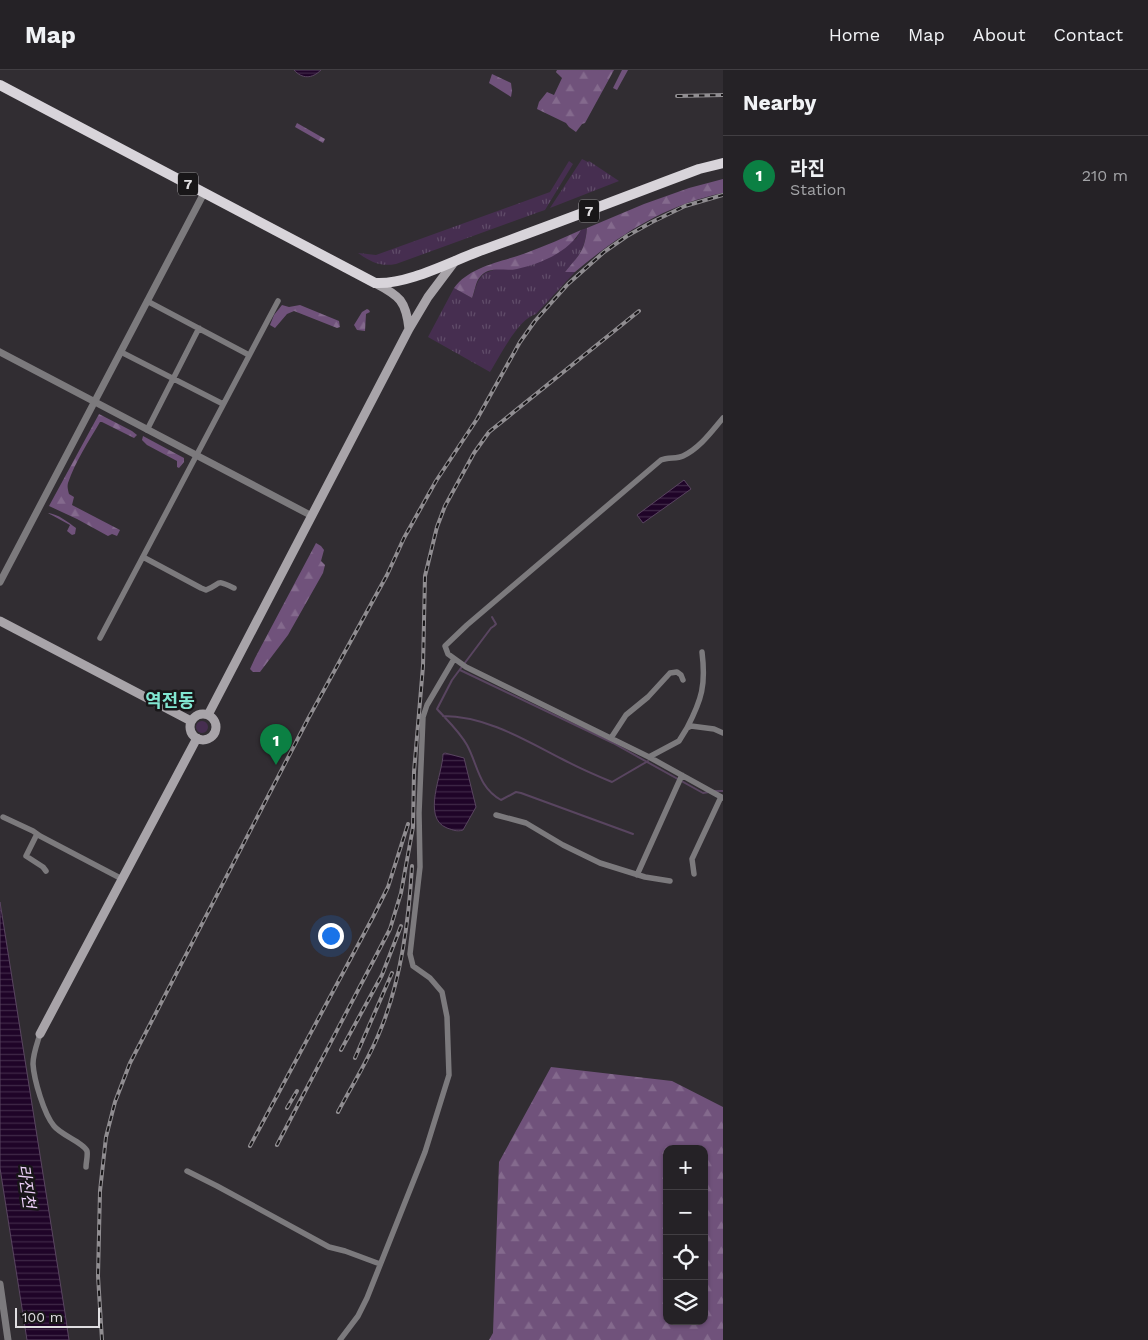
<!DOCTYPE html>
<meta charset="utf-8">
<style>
:root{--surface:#252226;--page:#312f32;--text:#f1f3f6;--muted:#a3a4a7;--line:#423f43;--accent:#0b8043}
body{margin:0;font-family:"Work Sans","Noto Sans KR",sans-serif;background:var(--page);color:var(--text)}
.controls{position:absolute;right:15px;bottom:15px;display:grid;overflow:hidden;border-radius:10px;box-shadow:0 1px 4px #0004}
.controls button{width:45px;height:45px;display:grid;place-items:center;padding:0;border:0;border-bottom:1px solid var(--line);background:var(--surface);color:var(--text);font:25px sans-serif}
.scale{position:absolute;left:15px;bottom:12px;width:85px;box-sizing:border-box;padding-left:5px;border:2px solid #e0dee1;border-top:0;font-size:14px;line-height:18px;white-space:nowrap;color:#e0dee1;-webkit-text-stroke:4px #181618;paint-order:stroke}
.you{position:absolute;left:330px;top:865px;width:18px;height:18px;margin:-12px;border:4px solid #fff;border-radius:50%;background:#1a73e8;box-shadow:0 0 0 8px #1a73e833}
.badge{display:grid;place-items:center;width:32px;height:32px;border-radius:50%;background:var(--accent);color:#fff;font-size:16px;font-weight:700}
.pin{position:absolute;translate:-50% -41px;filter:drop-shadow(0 1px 2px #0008)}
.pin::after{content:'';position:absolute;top:26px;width:18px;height:15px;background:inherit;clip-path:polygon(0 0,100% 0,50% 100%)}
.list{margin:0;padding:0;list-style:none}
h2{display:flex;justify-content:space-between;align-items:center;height:65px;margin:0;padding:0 20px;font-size:21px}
h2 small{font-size:16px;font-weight:400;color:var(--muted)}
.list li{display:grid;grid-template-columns:32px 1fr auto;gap:15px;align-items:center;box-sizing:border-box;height:80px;padding:0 20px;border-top:1px solid var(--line)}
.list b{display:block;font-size:19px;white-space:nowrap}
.list p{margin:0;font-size:16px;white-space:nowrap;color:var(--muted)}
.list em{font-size:16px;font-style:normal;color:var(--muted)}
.icon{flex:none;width:28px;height:28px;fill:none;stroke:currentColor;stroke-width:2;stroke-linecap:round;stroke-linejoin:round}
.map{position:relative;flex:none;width:723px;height:1270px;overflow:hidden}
header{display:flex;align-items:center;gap:30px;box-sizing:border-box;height:70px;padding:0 25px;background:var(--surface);border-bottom:1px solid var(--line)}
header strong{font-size:24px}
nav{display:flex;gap:28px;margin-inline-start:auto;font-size:18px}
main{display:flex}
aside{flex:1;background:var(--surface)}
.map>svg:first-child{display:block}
</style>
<header>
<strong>Map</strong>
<nav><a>Home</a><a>Map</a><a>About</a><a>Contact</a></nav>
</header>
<main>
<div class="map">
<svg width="723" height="1270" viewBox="0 0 723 1270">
<defs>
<pattern id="grass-tufts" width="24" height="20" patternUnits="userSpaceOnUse" patternTransform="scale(1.25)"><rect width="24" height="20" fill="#462e50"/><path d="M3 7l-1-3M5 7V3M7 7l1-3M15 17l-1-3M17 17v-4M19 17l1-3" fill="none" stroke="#604c69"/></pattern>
<pattern id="forest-firs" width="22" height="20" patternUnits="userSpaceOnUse" patternTransform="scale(1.25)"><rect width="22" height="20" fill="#70527b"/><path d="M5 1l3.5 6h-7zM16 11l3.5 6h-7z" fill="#846a8d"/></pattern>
<pattern id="water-rules" width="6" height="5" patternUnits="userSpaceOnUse" patternTransform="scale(1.25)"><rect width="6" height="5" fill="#1f0428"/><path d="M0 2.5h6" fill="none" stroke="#3f2847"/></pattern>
</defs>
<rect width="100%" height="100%" fill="#312d32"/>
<!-- grass -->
<path fill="url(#grass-tufts)" d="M582,89L588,92L589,91L619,111L550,138Z
M569,91L573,94L545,140L539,142L396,194C380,197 371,192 358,183L376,185L550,122Z
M587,158C585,179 579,186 565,202H575L536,244C518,249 500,286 490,302L428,267L454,218L472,228C477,218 475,211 485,203L576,169L581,160Z
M196 657a6 6 0 1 1 12 0a6 6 0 1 1-12 0Z"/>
<!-- forest -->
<path fill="url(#forest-firs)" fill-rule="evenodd" d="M557,0H614L585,53L582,54L576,62L569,57L566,53L537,39L539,32L547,22L554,25L562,8L556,2Z
M622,0H628L617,20L613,18Z
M492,4L511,13L512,21L511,27L489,13Z
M297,53L325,69L323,73L295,57Z
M723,109V123C665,135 619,165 575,202H565C579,185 585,181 587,158L644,134L689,118Z
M581,160C569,182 540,194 517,199C504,202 490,195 480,207C475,213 475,221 472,228L454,218C470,196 502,192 526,183C545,176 563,168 581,160Z
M282,235L289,237L300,235L339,251L340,257L337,258L294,241L287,244L275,258L270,255L274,245Z
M367,239L369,240L370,242L366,244L365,261L357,260L354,255L362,242Z
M99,344L132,361L137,365L134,368L102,352H100C89,371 75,392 68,413C67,417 68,420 69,424L74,427L72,435L120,460L117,466L112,464L108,466L77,449L49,436Z
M143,366L184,388V392L179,398L177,397V391L147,375L142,370Z
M48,443C58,444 68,452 76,458L75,464L72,465L67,461L70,455Z
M316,473L321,476L324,480L321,491L325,495L323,503L288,565L260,602H253L250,599L255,588Z
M551,997L672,1011L723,1037V1270H489L493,1263L499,1092ZM667,1079H704V1251H667Z"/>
<!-- water -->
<path fill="url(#water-rules)" stroke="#594560" d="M294,0H321C312,9 302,9 294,0Z
M684,410L691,419L643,453L637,445Z
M445,683L464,688L476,737L463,760C457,762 453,760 447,758C421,748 443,703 443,684Z
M0,832L65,1243L69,1270H27L0,1098Z"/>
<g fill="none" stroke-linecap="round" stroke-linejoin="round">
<!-- stream -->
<path stroke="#594560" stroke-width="2" d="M492,547L496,554L494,556L491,558L452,610L437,639C447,650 459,661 467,675C478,695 478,717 501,730L516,722L521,723L633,764
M460,600L613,673L703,723L709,722
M443,646C486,646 525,670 562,689C579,698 595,705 612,712L648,691
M713,721H723"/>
<!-- minor -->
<path stroke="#7c7a7d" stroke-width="5.5" d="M147,231L249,285
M121,282L223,334
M723,348C712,361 700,378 683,386C677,389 668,387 661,390L467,555L445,576L448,584L466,597L649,687L723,728
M147,360L199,258
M143,487L201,518L206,520C223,513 214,509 234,518
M100,568L278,231
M687,658C702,629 706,615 702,582
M611,668L626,645L648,627L670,603L677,602L681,605L683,610
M649,687L679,671L687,658L691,656L714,659L723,663
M496,745L526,753L563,775L600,793L645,807L670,811
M3,747L33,761L40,766L122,809
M37,764L26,786L43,797L46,801
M694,804L692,789L721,727
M637,805L682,705
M40,964C37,974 33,984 33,994C34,1010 44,1044 54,1056C61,1065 84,1073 87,1081C88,1086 86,1092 86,1097
M187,1101L217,1116L329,1177L345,1181L380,1194
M340,1270L358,1246L367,1228L425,1082L449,1005L447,947L442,922L430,908L413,896L410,884L420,797L419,743L423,647L427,635L454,589"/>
<!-- tertiary -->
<path stroke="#7c7a7d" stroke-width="7" d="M0,282L312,446
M0,512L204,123
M0,1214L8,1270"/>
<!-- secondary -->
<path stroke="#a8a4a9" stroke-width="9" d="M375,213C400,226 406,231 409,259
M0,551L191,651
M190 657a13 13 0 1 1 26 0a13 13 0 1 1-26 0Z
M208,645L409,259L428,227L455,191
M40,964L197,668"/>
<!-- trunk -->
<path stroke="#d8d4da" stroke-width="10" d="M0,15L375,213C406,215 448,193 477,182C541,159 604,135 667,111L699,99L723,93"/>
<!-- rail casing -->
<g stroke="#908d91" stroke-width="4">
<path id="rail" d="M677,26L723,25
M341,980L382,905L401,856
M355,988L392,903
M287,1038L297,1021
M338,1042C352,1015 369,989 380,961C401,911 409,849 412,796
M277,1075L390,859L401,823L413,757L414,702L423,596L425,506L437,457L445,436L474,383L489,362L639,241
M250,1076L373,847L388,817L408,754
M102,1270L98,1206L100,1121L106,1067L115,1032L130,993L308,649L387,505L404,468L436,411L477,349L520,272L535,251L568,214L604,182L627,166L652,152L685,136L723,125"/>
</g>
<!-- rail -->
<use href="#rail" stroke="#181618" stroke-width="2" stroke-dasharray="5.5" stroke-linecap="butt"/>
</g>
<g text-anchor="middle" stroke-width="5" stroke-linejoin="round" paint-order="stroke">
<!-- shield labels -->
<g fill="#181618" stroke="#a4a2a5" stroke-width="1">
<rect x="178" y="102.5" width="20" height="23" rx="4"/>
<rect x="579" y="129.5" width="20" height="23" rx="4"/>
</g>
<g font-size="14" font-weight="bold" fill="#e0dee1">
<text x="188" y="119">7</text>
<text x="589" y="146">7</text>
</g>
<!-- water labels -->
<g font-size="16" font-style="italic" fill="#edd0f9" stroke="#181618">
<text transform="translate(27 1116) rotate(82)" y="6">라진천</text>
</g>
<!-- quarter labels -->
<g font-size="18" font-weight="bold" fill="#81e6d1" stroke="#181618">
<text x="170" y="637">역전동</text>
</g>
</g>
</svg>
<div class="controls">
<button>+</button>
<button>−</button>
<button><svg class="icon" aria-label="locate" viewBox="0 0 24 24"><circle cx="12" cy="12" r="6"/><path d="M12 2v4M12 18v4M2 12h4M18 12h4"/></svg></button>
<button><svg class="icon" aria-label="layers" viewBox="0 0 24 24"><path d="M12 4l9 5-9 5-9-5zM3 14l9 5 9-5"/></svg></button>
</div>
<div class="scale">100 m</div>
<div class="you"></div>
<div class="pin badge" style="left:276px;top:695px">1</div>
</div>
<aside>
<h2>Nearby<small></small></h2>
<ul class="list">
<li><span class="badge">1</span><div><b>라진</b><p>Station</p></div><em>210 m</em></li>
</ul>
</aside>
</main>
